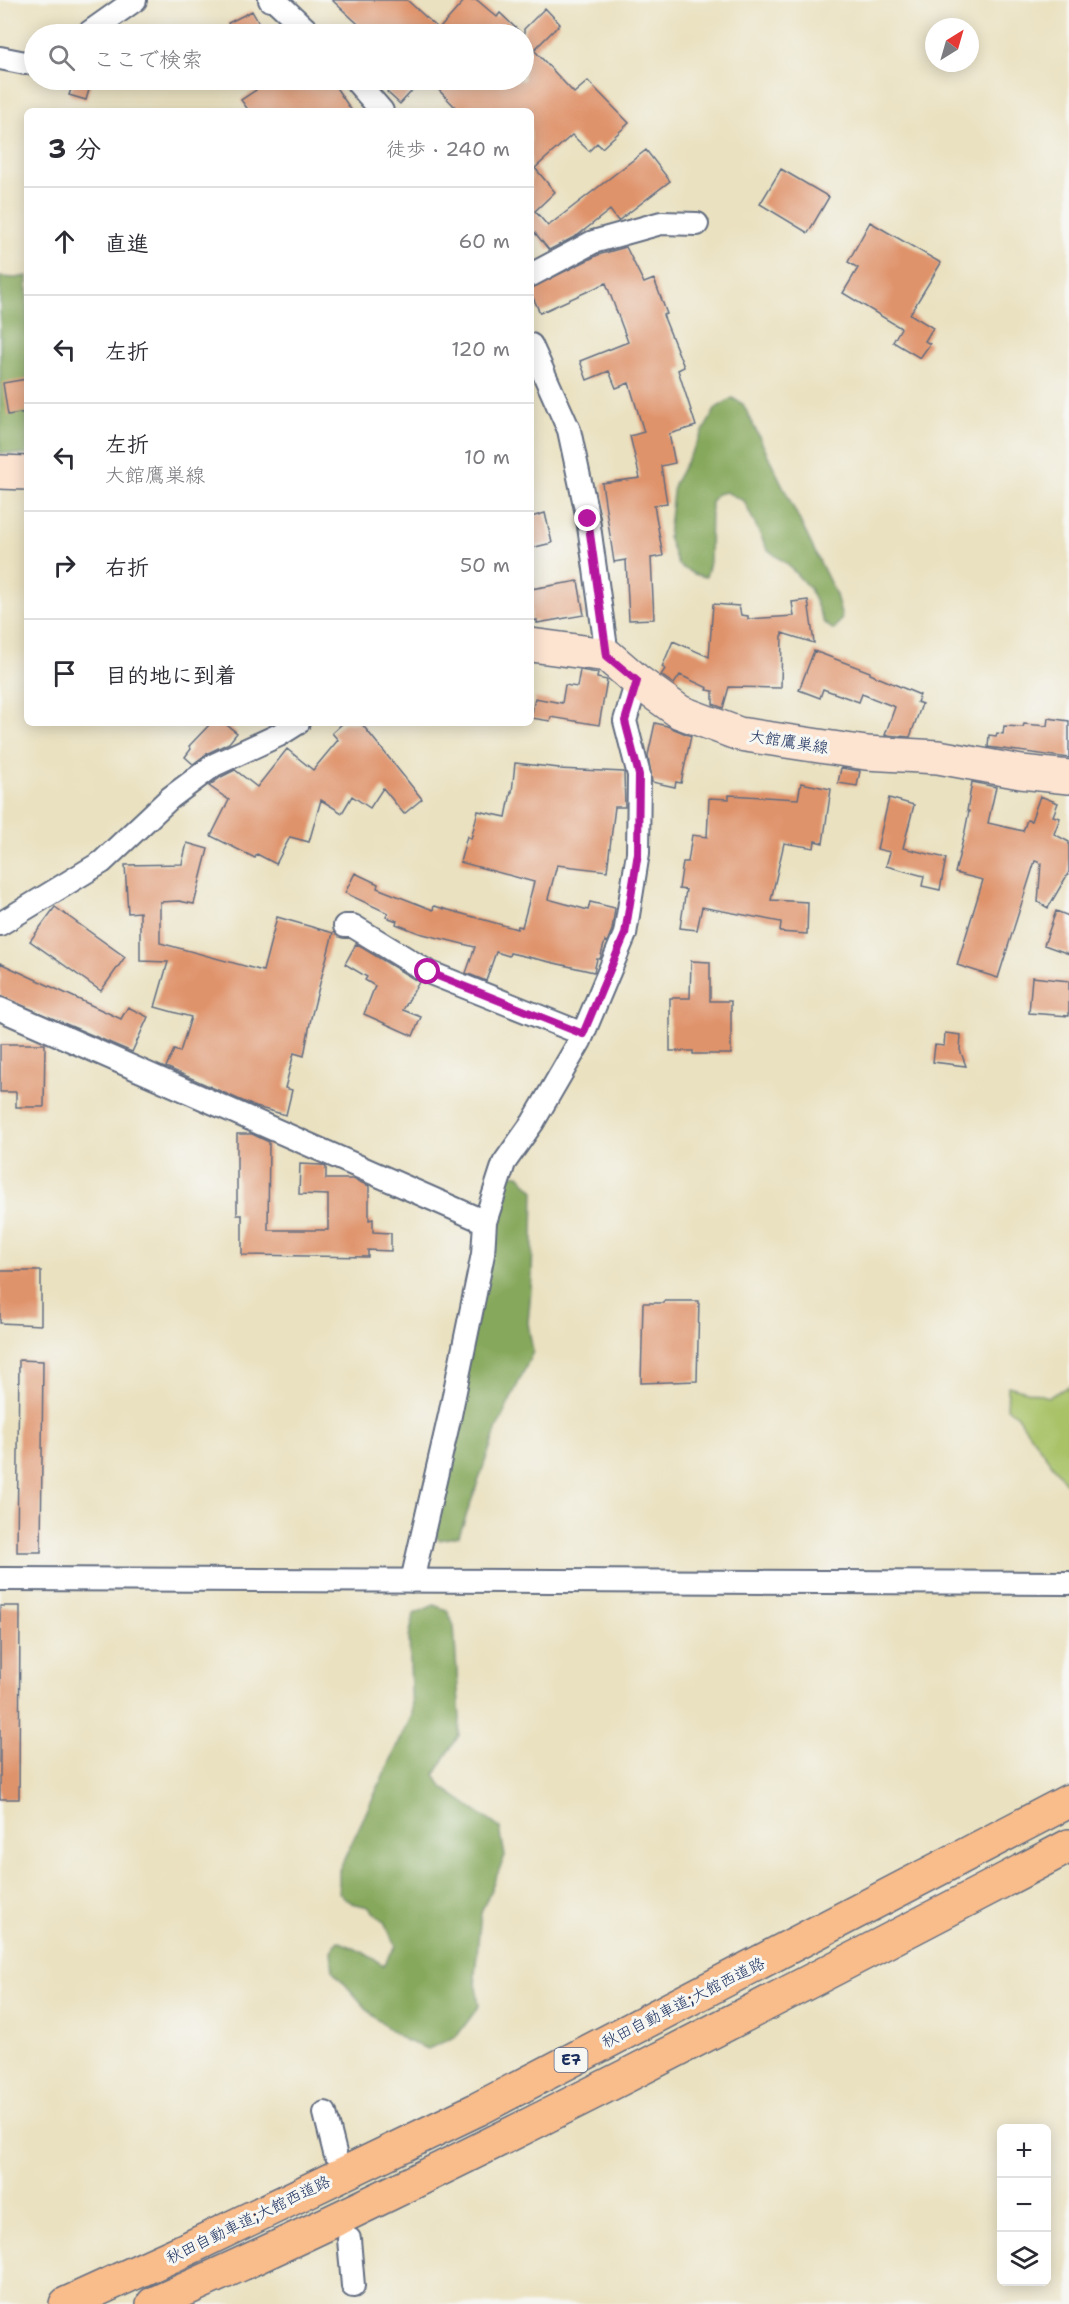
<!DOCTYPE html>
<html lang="ja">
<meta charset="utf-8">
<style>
:root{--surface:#fff;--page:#f7f7f7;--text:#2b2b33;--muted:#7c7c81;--line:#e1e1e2}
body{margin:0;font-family:"Shantell Sans","Klee One",sans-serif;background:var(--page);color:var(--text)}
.controls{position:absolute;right:18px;bottom:18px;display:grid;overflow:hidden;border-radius:9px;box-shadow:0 3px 15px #0003}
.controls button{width:54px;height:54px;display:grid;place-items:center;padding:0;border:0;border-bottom:2px solid var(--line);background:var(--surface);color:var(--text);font:30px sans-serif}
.compass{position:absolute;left:925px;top:18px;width:54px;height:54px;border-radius:50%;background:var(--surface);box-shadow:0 3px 15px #0003;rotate:37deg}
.stop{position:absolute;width:18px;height:18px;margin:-14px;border:4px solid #b5179e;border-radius:50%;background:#fff}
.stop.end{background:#b5179e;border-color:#fff;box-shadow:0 2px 6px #0008}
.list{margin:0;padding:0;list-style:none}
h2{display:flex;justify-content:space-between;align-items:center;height:78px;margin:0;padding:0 24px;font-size:26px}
h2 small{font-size:20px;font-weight:400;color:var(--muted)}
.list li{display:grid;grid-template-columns:39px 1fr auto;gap:18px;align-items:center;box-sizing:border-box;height:108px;padding:0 24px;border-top:2px solid var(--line)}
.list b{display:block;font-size:22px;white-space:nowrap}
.list p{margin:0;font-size:20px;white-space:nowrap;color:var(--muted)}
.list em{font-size:20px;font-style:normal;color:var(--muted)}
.icon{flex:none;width:33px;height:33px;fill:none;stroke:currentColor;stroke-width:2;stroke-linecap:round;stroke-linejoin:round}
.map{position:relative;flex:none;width:1069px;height:2304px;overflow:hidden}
.search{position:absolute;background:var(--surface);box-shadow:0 3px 15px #0003;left:24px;top:24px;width:510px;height:66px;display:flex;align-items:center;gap:15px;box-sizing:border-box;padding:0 21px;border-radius:33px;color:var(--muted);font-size:22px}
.panel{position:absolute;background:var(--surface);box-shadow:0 3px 15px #0003;left:24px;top:108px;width:510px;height:618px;border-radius:9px}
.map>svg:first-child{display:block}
</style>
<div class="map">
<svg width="1069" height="2304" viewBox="0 0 1069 2304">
<rect width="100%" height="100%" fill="#f6f6f2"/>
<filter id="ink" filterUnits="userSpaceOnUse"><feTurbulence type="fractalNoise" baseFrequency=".0167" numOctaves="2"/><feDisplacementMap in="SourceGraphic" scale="12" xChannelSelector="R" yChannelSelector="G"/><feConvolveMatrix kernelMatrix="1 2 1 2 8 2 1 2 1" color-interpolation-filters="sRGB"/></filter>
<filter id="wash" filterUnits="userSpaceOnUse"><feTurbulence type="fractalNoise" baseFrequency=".008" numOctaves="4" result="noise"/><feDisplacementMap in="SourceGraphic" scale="24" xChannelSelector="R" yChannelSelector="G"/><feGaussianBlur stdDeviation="1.35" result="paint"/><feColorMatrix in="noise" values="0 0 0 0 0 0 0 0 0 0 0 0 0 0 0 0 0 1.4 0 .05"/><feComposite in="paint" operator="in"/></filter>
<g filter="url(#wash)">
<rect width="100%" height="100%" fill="#eae1c0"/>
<!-- green -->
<path fill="#a9c268" stroke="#627863" stroke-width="1.5" d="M1008,1386L1049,1397L1069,1386V1488L1016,1415L1007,1408Z"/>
<!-- forest -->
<path fill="#86a85c" stroke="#506c5d" stroke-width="1.5" d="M27,276V455L0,453V277L16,278Z
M732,398L743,404L836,595L842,618L834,630L824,623L810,589L788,565L767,549L744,501L726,492L717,494L711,502L710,562L706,577L694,574L678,565L668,537L674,484L716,408Z
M509,1174L519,1175L534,1191L532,1278L528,1323L533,1352L497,1428L459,1536L440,1540L433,1534L492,1240Z
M434,1605L447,1610L454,1626L460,1719L459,1735L435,1774L442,1787L500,1828L505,1856L481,1913L475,1975L479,2006L457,2036L428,2049L406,2041L376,2019L333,1971L331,1951L338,1941L364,1953L383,1965L396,1946L384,1922L368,1907L352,1903L339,1893V1870L412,1715L409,1637L414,1614Z"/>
<g id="blocks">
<!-- building -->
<path fill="#df936a" d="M332,0H407L439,29L465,0H477L497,17L500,13L522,34H369Z
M545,8L560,24L534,50L574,93L588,81L629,123L602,148L597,143L589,151L572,135L535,168L555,192L535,211L548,226L646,150L670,181L618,221L610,210L578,235L549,250L531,228V111H459L429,80H524V29Z
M252,11L265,34H234L228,23Z
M74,80H92L86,100L69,95Z
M249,80H331L352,111H249L241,100L256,90Z
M397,80H422L400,104L387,92Z
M781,169L829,197L808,233L760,204Z
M870,222L941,263L910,314L933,328L925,341L930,344L920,358L893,342L901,328L843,293L858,268L848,262Z
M626,247L644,283L654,279L667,314L663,315L684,367L678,370L696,426L669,434L675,463L661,466L667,503L654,505L663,556L651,558L654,619L629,620L626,560L614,562L602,483L640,478L630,436L644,432L629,383L616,388L609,371L587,380L580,361L628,342L606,283L540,313L531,293V288L598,255Z
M27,379V412L8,415L3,383Z
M545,513L552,543L531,548V517Z
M578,581L584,615L537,623V620L531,621V589Z
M808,600L814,643L782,633L781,688L729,687L723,708L713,704V691L707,690L708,688L680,675L674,684L661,675L665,669L662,667L673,641L709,657L713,604L739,606L741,615L748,616V619L794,616L792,602Z
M814,651L870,672V674L920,695L917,702L922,704L910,737L885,735L895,707L862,694L859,702L823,689L820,698L799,690Z
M580,670L598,673L597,678L607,680L599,725L551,717L550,721L531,718L535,698L562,703L565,685L577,687Z
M1048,718L1069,721V758L988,747L989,735L996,736L997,733L1003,734L1004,726L1023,727L1024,724L1047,726Z
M211,723H224L237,733L229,743L208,753L193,764L185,757L191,749L189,746Z
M343,723H361L422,799L404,814L383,788L370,808L352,796L342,813L321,800L309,842L290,837L276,864L257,854L255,858L211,836L229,800L209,786L221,777L235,770L257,787L287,749L313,770L338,740L332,733Z
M655,723L667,726L691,736L681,783L676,782L675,787L652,782L648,755Z
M515,763L559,768V769L624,772L625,807H615L607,871L557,865L548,899L588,910L590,902L615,908L612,930L607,942L605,941L600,959H597L594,972L510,953L509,956L496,952L486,981L466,973L475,947L419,933L396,924L397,921L386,917L388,913L345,893L355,873L378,884L377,888L433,910L434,906L517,929L518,926L522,927L534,882L460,862L467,836L471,839L478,811L506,817L511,792H512Z
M841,768L860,771L857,786L838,783Z
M972,782L996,787L988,823L1023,831L1027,820L1031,821L1040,796L1058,803L1053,816L1060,818L1054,834L1069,842V872L1048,908L1038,902L1041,863L1035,861L998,978L957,965L983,880L955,873L965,831L969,811H967Z
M801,783L831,789L823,843L815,841L814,848L784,843L771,900L808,902L807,934L780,932L781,922L702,907L697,930L680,928L686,890L679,889L683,862H688L692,835L707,837L709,798L729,799V795L798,799Z
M889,798L914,805L903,848L946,858L940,890L922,886L924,876L886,866L890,852L877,849Z
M187,843L208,849L194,904L179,901L160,902V943L263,971L277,917L333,933L311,1018L304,1056L294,1053L285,1088L292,1090L286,1115L256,1107L166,1067L174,1050L180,1052L191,1017L155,1007L168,962L140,961V912L128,913L125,865L182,864Z
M55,907L125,957L101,991L30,941Z
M1056,911L1069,916V954L1044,945Z
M356,944L419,982L403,1010L421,1017L413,1036L364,1014L375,986L365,980L367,977L345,964Z
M691,961L710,962V1001H731V1054H693V1051H670V998H690Z
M0,963L121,1019L128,1007L148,1017L132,1052L0,996Z
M1032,977L1069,981V1016L1029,1013Z
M945,1033L961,1035L960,1050L966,1066L933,1062L935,1045L944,1046Z
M0,1044H45L44,1107H16V1092H0Z
M237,1134H252L269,1142L268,1230H328V1195L299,1194L300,1164L321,1165L326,1167V1179H353L369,1186V1220L373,1219V1232L391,1233V1251L368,1250V1257L242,1255V1215H237Z
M0,1271H41V1325L0,1323Z
M664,1301H699L697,1381L641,1383L643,1303H664Z
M19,1360L43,1361L41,1552H17Z
M0,1606H20L19,1799H0Z"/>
</g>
</g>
<g filter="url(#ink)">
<use href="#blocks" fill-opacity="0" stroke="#636d80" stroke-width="1.5"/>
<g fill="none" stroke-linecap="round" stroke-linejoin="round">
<!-- street casing -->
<g stroke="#636d80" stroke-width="26">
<path id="street" d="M270,0L276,1L311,34
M87,34L135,0
M0,58L25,63L34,61
M355,80L382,111
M531,275L593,242L661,223L697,224
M531,345L569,430L588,519L607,655
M0,924L102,862L170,798L214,765L279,735L298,723
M345,926H353L428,972L583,1034
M0,1009L485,1222
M0,1579L1069,1583
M412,1581L450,1415L483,1254L485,1222L504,1163L533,1122L580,1041L625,934L638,853L639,775L625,721L637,681
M325,2113L335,2153
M349,2239L353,2286"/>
</g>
<!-- secondary casing -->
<g stroke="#636d80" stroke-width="36">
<path id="secondary" d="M0,472L27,473
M531,645L607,655L637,681L680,712L739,734L866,753L938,757L1021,772L1069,777"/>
</g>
<!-- highway casing -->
<g stroke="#636d80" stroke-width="36">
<path id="highway" d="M66,2304L191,2247L478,2109L1069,1801
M153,2304C313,2233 470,2155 626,2076C774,2000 922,1924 1069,1846"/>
</g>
<!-- street -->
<use href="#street" stroke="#fff" stroke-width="22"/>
<!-- secondary -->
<use href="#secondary" stroke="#fde4d1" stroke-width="33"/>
<!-- highway -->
<use href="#highway" stroke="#f9bc8b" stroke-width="33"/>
</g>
</g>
<g fill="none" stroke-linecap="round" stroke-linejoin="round" filter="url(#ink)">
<!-- route -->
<path stroke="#b5179e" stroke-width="8" d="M428,972L583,1034L625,934L638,853L639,775L625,721L637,681L607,656L588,519"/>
</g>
<g text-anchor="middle" stroke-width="6" stroke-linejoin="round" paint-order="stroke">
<!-- shield labels -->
<rect fill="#f6f6f2" stroke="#5d6b8a" stroke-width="1.5" x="554.5" y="2048" width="33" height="24" rx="4.5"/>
<g font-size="15" font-weight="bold" fill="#1b2f5e">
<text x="571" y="2065">E7</text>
</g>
<!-- street labels -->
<g font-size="16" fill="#1b2f5e" stroke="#f6f6f2">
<text transform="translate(789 741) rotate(9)" y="6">大館鷹巣線</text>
<text transform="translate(683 2002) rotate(-27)" y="6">秋田自動車道;大館西道路</text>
<text transform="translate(248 2219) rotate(-26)" y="6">秋田自動車道;大館西道路</text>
</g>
</g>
</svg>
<div class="controls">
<button>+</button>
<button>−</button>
<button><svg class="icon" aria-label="layers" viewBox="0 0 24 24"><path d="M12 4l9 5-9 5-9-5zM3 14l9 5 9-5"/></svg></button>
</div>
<svg class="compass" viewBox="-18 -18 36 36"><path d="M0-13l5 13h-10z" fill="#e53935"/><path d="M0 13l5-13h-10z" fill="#7c7c81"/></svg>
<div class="stop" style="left:428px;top:972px"></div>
<div class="stop end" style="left:588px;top:519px"></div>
<div class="search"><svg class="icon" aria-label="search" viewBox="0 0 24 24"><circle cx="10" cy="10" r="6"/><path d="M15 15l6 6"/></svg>ここで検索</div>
<section class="panel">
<h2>3 分<small>徒歩 · 240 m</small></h2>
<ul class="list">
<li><svg class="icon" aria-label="ahead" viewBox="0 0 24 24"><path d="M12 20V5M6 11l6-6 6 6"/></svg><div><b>直進</b></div><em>60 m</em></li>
<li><svg class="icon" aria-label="left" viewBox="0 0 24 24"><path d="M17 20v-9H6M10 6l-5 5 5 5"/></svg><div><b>左折</b></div><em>120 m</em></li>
<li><svg class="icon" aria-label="left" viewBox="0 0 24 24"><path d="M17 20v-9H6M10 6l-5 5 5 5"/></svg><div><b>左折</b><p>大館鷹巣線</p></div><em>10 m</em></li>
<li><svg class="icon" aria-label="right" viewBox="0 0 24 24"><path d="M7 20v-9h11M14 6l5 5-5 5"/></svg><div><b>右折</b></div><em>50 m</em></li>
<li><svg class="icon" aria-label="arrive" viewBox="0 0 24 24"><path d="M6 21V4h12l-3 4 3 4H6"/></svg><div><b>目的地に到着</b></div></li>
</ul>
</section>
</div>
